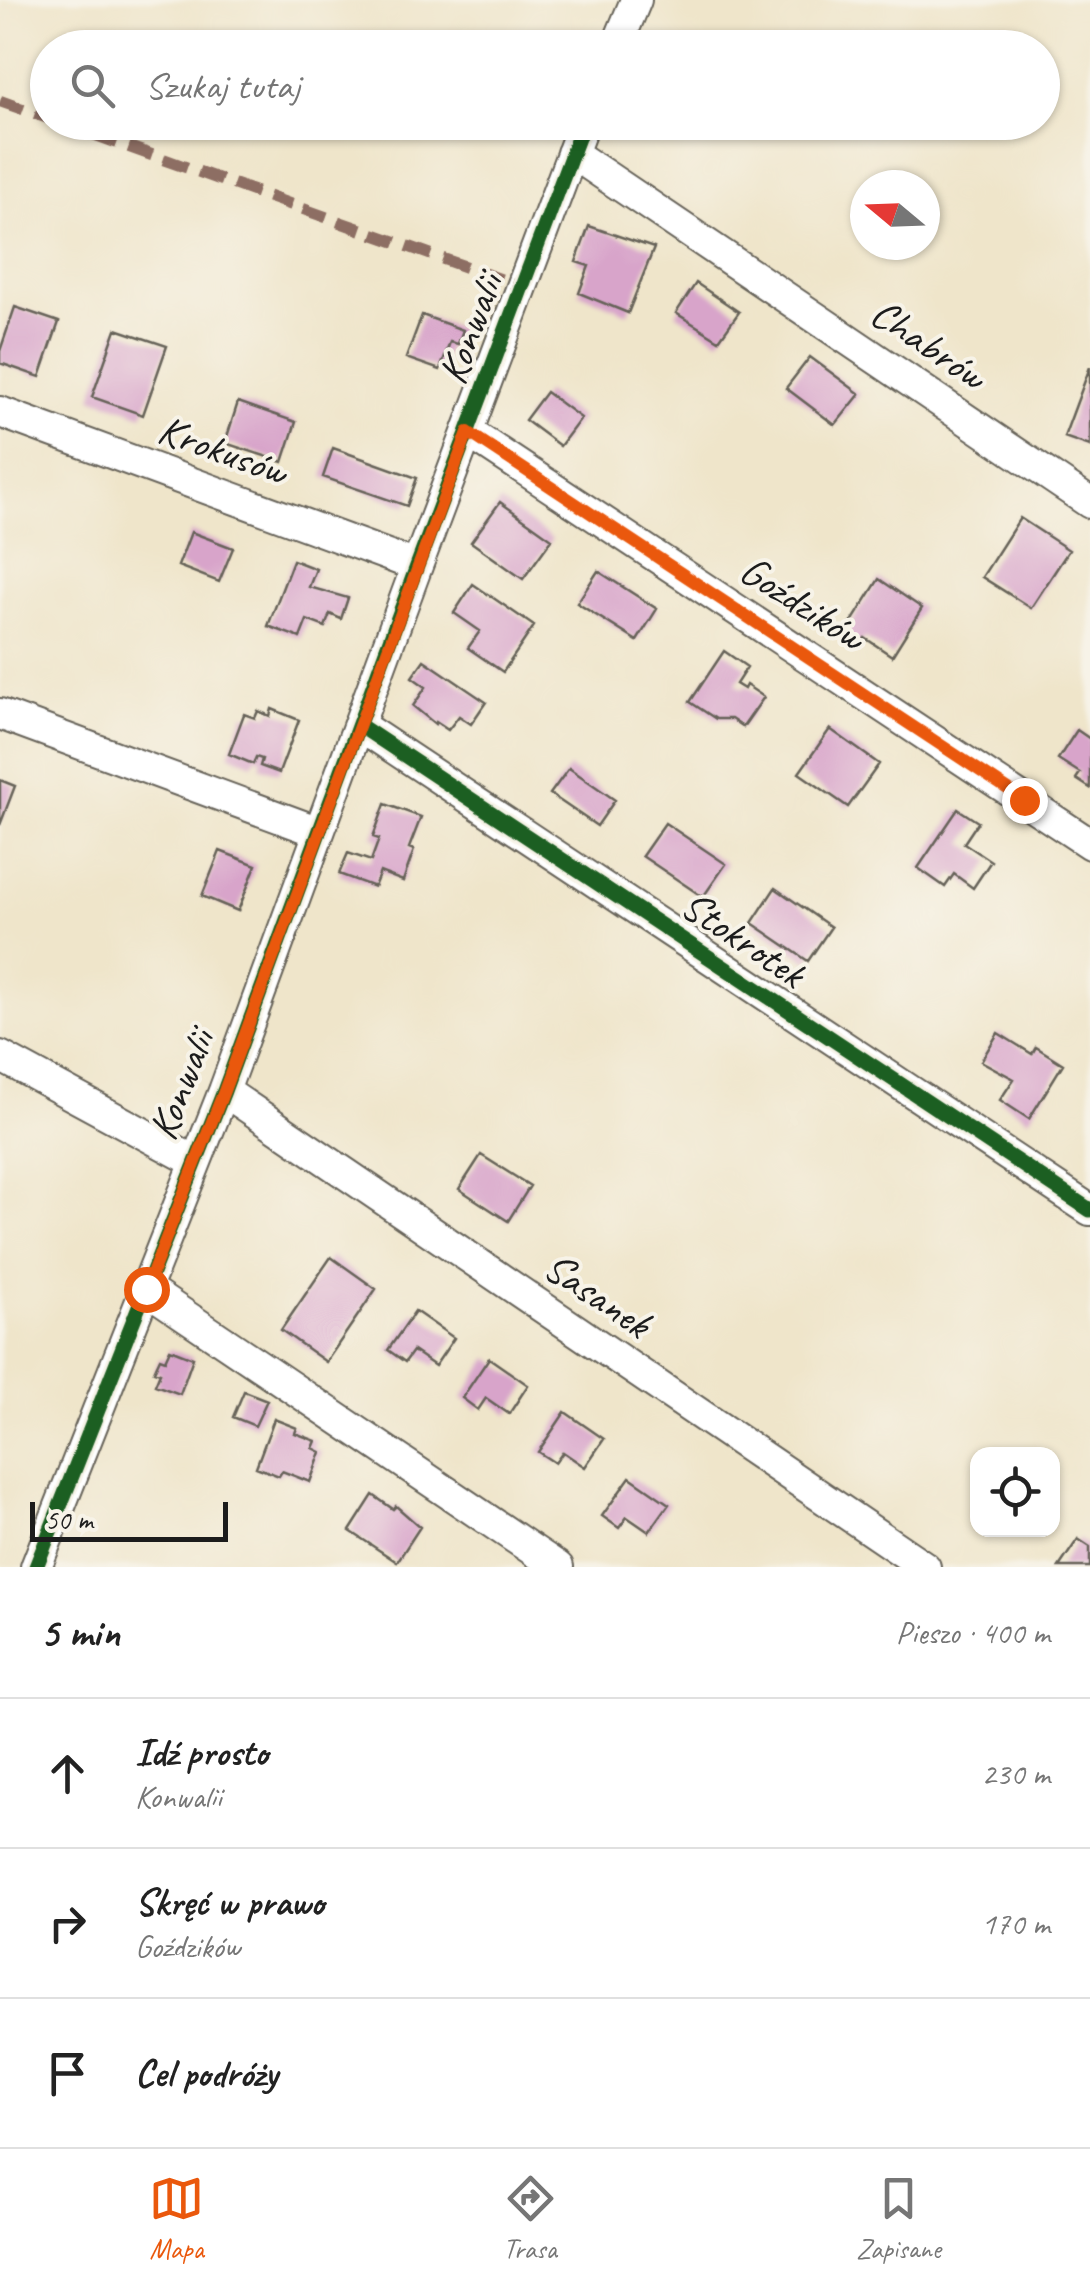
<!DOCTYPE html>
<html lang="pl">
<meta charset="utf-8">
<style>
:root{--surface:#fff;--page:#f2f2f2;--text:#222;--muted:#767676;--line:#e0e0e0;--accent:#ea580c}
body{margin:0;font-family:Caveat,sans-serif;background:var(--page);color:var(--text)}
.controls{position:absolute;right:30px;bottom:30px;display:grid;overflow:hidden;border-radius:20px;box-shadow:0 2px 8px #0004}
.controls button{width:90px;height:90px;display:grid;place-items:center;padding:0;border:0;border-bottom:2px solid var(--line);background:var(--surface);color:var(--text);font:50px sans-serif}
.compass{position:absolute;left:850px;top:170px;width:90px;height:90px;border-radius:50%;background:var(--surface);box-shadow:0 2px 8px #0004;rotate:289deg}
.scale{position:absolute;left:30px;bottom:25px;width:198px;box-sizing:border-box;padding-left:10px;border:5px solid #1c1c1c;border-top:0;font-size:28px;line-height:35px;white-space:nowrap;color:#1c1c1c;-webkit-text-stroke:8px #f7f3e8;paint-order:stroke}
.stop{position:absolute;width:30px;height:30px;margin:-22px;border:8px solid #ea580c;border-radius:50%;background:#fff}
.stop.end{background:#ea580c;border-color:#fff;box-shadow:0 2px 10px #0008}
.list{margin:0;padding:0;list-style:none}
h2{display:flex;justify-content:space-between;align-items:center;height:130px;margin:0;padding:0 40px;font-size:42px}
h2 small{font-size:32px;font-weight:400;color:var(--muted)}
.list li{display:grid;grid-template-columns:65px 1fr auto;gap:30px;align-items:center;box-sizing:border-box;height:150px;padding:0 40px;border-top:2px solid var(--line)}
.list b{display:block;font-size:38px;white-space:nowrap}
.list p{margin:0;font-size:32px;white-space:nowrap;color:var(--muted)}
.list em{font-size:32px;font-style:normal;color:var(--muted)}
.icon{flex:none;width:55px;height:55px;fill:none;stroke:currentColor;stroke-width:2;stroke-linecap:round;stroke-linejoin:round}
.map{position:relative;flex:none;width:1090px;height:1567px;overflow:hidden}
.search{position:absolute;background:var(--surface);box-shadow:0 2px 8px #0004;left:30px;right:30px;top:30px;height:110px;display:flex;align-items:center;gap:25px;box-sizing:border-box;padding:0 35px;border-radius:55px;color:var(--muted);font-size:38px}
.sheet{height:580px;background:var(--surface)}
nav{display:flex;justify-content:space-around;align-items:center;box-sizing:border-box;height:140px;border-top:2px solid var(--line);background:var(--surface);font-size:28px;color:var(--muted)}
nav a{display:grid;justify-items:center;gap:5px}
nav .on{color:var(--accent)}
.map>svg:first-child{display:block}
</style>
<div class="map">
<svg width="1090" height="1567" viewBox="0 0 1090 1567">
<rect width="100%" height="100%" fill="#f7f3e8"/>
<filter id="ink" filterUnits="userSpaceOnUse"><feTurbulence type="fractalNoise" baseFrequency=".01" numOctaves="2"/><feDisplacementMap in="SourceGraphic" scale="20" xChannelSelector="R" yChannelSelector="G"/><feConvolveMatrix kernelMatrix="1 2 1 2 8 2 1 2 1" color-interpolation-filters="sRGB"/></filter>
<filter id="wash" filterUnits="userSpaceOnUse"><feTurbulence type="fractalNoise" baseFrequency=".0048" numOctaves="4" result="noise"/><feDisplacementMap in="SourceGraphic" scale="40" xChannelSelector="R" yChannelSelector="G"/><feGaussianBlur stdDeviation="2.25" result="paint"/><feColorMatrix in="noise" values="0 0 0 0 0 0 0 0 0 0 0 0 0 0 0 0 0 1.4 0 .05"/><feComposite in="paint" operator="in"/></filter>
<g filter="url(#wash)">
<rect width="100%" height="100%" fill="#efe5ca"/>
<g id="blocks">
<!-- building -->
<path fill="#d8a4ca" d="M638,122H678L673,136Z
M589,226L654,248L628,313L579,293L589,266L576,262Z
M696,283L739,312L719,340L676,313Z
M15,307L59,322L40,377L0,363V351Z
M422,315L463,330L458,344L450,342L440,370L406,358Z
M116,329L167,346L143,415L92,397Z
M810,357L860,394L835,425L786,388Z
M1090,367V446L1064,437Z
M546,392L581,418L560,446L525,420Z
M238,402L296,422L283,462L225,443Z
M333,448L417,478L407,506L323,477Z
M500,502L552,539L523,579L471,542Z
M1020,518L1069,550L1031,608L982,577Z
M191,532L233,548L219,582L178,566Z
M293,560L316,569L309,587L348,598L341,619L330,614L325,627L307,620L300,638L268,626Z
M598,571L657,609L637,641L577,603Z
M879,579L922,608L892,656L865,638L859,646L843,636Z
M473,584L534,626L503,672L468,648L480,631L454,613Z
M724,651L747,667L736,684L744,689L746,685L764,697L743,727L731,719H716L690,702Z
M424,660L486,702L471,724L459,716L448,730L436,722L435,724L413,706L426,687L412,677Z
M272,709L299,720L279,773L260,766L262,759L256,757L253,764L229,754L244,714L255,718L258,711L270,716Z
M830,729L879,764L848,807L799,773Z
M1077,730L1090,739V788L1076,779L1080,773L1058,759Z
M569,768L615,800L597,826L550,794Z
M0,780L15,786L0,825Z
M385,804L421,817L409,848L414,850L403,881L380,872L374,887L339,874L348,853L371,861L379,839L373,837Z
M958,809L978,822L964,843L991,861L973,888L954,874L945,887L918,868Z
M665,823L726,864L703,897L642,856Z
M220,851L256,865L238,911L202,896Z
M775,888L831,927L808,961L752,923Z
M998,1033L1032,1054L1036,1047L1063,1064L1029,1119L1000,1100L1014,1079L981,1061Z
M481,1155L530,1186L508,1221L459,1189Z
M331,1257L376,1289L326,1362L281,1330Z
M415,1311L454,1338L435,1366L413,1351L405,1362L388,1350Z
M170,1349L193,1358L180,1394L155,1385L160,1373L154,1371L160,1358L165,1360Z
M489,1358L528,1385L509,1414L486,1398L478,1410L462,1398Z
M244,1391L267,1400L255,1426L233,1417Z
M565,1412L604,1439L585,1467L563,1452L555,1463L538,1452Z
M274,1419L297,1428L295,1433L316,1441L313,1448L321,1452L310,1482L282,1471L279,1476L256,1467Z
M630,1477L669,1504L649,1532L627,1517L619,1528L602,1516Z
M373,1495L393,1509L396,1506L420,1527L397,1562L350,1531Z
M1078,1539L1090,1547V1567H1059Z"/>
</g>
</g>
<g filter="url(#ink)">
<use href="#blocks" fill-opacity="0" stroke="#666259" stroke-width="2.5"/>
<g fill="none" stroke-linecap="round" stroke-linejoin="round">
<!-- minor casing -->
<g stroke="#666259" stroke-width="34">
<path id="minor" d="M616,48L636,0
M572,153L1090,503
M0,412L417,566
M468,432L1090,844
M0,714L319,832
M359,725L1090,1210
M0,1056L196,1162
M224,1091L925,1567
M146,1289L558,1567
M36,1567L224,1091L417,566L584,122"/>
</g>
<!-- minor -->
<use href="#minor" stroke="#fff" stroke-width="30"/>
<!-- quiet -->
<path stroke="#8d6e63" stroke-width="12" stroke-dasharray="25 12" stroke-linecap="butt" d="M0,101L48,118
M59,122L522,287"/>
<!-- cycleway casing -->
<g stroke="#f7f3e8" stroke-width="21">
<path id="cycleway" d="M359,725L1090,1210
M36,1567L224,1091L417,566L584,122"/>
</g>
<!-- cycleway -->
<use href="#cycleway" stroke="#1b5e20" stroke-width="15"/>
</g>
</g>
<g fill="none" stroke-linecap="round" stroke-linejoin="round" filter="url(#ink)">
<!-- route -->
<path stroke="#ea580c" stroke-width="12" d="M146,1289L224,1091L468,432L1024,800"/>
</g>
<g text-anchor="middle" stroke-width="8" stroke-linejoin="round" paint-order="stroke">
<!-- street labels -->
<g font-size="42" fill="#1c1c1c" stroke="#f7f3e8">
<text transform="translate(469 328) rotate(-70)" y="15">Konwalii</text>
<text transform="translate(929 343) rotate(34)" y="15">Chabrów</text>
<text transform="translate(223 449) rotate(20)" y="15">Krokusów</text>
<text transform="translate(803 602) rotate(33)" y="15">Goździków</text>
<text transform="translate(744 938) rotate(34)" y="15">Stokrotek</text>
<text transform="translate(180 1084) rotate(-69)" y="15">Konwalii</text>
<text transform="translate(598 1294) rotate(34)" y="15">Sasanek</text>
</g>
</g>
</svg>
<div class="controls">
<button><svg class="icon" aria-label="locate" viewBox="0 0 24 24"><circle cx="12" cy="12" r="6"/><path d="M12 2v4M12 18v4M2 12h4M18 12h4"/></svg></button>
</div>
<svg class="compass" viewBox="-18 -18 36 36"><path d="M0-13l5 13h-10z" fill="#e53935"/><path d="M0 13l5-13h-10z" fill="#767676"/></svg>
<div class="scale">50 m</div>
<div class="stop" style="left:146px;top:1289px"></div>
<div class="stop end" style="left:1024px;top:800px"></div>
<div class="search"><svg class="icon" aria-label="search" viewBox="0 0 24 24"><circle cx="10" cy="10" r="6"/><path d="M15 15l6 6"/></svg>Szukaj tutaj</div>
</div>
<section class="sheet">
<h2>5 min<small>Pieszo · 400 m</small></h2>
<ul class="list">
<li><svg class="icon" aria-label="ahead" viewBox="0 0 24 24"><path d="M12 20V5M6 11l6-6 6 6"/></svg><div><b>Idź prosto</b><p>Konwalii</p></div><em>230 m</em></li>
<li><svg class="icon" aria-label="right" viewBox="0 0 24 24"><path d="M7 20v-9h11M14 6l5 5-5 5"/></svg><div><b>Skręć w prawo</b><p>Goździków</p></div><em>170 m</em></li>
<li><svg class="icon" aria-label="arrive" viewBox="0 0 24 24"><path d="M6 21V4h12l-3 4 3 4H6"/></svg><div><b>Cel podróży</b></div></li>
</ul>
</section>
<nav>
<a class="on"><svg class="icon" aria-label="map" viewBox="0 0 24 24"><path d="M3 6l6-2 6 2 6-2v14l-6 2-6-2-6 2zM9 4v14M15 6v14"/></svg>Mapa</a>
<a><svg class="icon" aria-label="directions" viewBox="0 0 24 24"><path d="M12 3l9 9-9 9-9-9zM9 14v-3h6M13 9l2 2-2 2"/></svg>Trasa</a>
<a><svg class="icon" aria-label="saved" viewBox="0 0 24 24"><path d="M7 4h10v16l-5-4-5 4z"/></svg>Zapisane</a>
</nav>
